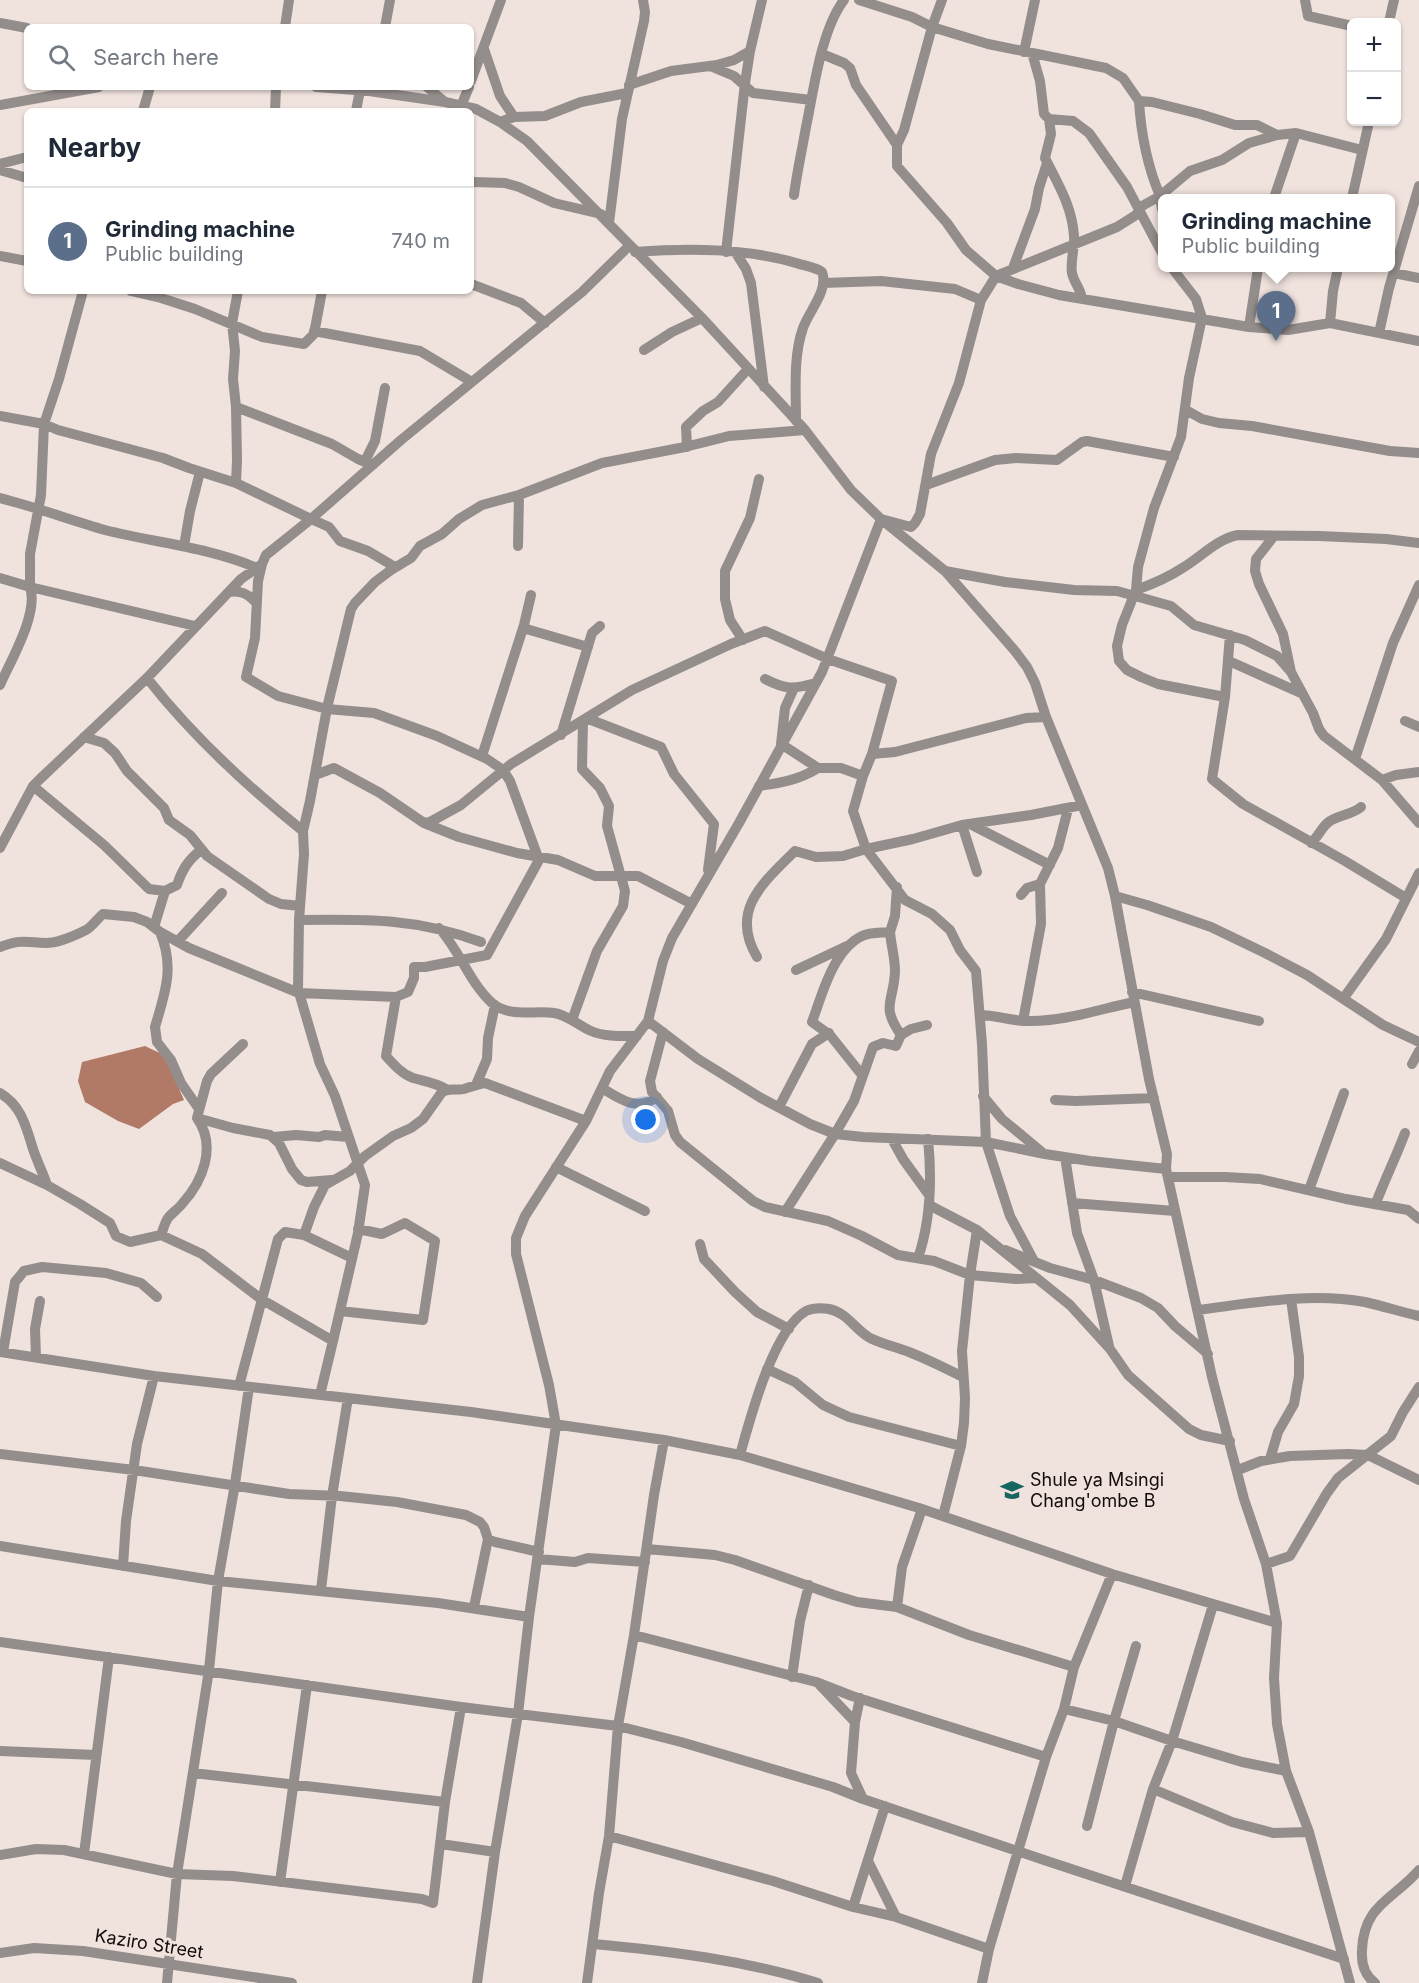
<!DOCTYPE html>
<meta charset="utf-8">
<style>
:root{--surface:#fff;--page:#f6f6f7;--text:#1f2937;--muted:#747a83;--line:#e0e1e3;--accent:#d93025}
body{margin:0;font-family:Inter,sans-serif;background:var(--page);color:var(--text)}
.controls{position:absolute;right:18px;top:18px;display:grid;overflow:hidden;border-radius:9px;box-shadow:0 2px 4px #0004}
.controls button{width:54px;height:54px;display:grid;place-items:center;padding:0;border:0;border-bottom:2px solid var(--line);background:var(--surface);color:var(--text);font:30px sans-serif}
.you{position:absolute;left:646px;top:1120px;width:21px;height:21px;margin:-15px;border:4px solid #fff;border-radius:50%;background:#1a73e8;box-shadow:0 0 0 9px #1a73e833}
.badge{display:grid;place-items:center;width:39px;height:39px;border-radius:50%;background:var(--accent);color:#fff;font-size:20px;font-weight:700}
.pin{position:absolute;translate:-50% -50px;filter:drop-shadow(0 2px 3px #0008)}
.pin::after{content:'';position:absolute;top:32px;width:21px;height:18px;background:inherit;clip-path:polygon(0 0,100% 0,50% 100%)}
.popup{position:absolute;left:1158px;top:194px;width:237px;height:78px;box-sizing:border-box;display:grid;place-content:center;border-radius:9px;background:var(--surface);filter:drop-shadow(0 2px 4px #0005);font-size:20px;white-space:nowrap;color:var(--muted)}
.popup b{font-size:22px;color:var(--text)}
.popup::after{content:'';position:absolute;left:50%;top:100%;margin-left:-12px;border:12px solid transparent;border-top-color:var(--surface)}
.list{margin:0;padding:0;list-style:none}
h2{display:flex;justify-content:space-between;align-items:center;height:78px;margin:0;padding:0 24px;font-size:26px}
h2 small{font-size:20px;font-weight:400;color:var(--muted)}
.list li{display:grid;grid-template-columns:39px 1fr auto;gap:18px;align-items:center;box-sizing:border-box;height:108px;padding:0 24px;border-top:2px solid var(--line)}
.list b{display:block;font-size:22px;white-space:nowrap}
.list p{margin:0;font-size:20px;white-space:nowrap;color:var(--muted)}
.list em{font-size:20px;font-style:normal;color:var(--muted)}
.icon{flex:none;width:33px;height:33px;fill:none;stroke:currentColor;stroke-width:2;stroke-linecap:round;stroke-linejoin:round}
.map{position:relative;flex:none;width:1419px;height:1983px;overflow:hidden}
.search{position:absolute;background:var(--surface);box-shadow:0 2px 4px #0004;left:24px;top:24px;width:450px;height:66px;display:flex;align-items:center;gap:15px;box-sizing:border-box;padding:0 21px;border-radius:9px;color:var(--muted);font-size:22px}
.panel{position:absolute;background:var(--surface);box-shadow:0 2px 4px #0004;left:24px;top:108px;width:450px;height:186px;border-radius:9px}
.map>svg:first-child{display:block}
</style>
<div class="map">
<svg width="1419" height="1983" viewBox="0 0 1419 1983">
<rect width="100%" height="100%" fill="#f0e2dd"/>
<!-- water -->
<path fill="#b17a67" d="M145,1046L164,1055L184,1100L173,1104L139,1129L118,1121L85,1102L78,1081L82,1062Z"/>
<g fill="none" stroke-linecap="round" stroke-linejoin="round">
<!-- minor -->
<path stroke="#938d8b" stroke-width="10" d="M859,0L912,17L932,27L988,44L1106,68L1123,78L1139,101L1152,102L1200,114L1235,125H1257L1277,135L1296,133L1362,150
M942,0L932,27L904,130L897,145V166L947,223L966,250L996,276L1018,284L1059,295L1249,327L1288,330L1330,323L1419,341
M1305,0L1308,16L1352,26
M1389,22L1394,0
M0,23L27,28
M285,27L289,0
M385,27L390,0
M484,49L500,96L514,117
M1024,52L1035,0
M1032,53L1040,81L1044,114L1049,119L1051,134L1045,158C1058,184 1072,206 1074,236C1075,248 1070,261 1072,273C1074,283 1081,289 1082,299
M822,54L844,63L850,68L856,85L897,145
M710,66L734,76L753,93L811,100
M471,81L501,0
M629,85L671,71L717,65L734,60L750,51
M316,87L369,91L445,102L476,109L500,122L527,141L702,318L805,430L851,490L881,519L945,571L1015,651L1027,667L1035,683L1046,717L1108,868L1115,896L1149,1079L1167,1154L1166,1169L1212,1377L1244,1499L1266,1564L1277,1623L1274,1678L1277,1724L1286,1771L1309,1832L1350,1983
M427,87L445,102
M0,105L99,87
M461,106L469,87
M143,111L150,87
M275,111L276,87
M356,111L360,90
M1049,119L1073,121L1089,133L1127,187L1162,253
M500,122L514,117L545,116L581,102L627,93
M0,164L27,157
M0,170L27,178
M473,182L505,183L519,187L554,203L601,214
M794,195C797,172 802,150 806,127C814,89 821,30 844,0
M1274,198L1296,133
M1352,198L1369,122
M1162,209L1160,196L1190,171L1222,160L1249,143L1277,135
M609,223L622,119L644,21L645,12L643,0
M635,252C689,248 745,248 796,263C805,266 815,267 822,272C829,290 809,311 803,328C793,356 796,391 796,421
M726,252L745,83L750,51L762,0
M736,253L746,269L751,283L764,387
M0,256L27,261
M1013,268L1035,209L1039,188L1047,163
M1172,268L1196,299L1202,318L1189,378L1181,437L1154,508L1138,567L1136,590L1122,625L1117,646L1119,661L1127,670L1141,677L1158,684L1225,697
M1394,273L1419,278
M823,283L881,281L955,289L981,300
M471,284L521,303L545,323
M83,291L59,379L44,424L41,495L30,554V587L195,626
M131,291L161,298L195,309L262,337L304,344L314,334L322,291
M1330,323L1333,291L1338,268
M1249,327L1258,268
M314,331L420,351L472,382
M1379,333L1389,288L1419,186
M644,350L672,332L702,318
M236,407L332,444L358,459L373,465
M1186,410L1202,419L1219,423L1252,426L1390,451L1419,453
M0,416L44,424L58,430L163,458L189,468L236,483
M687,447L686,427L703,411L718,402L748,369
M365,461L375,441L385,388
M926,485L995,460L1016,458L1057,460L1082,442L1087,441L1174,457
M0,498C36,507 70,520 105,530C156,543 208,547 257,568
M1274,536L1256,559L1255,571L1259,584L1283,634L1291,672
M184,546L190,511L200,472
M518,546L519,495
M262,564L258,581L255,638L246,677L278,696L327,709L374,713L437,736L487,759L503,770L510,781L539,860L487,955L425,967H414V978L408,992L396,997
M395,567L368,551L340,541L329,527L311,519L401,440L582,292L629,246
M945,571L1005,582L1074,590L1117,591L1171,606L1194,625L1245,640L1277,656L1291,672L1313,713L1319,729L1324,736L1382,780L1419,823
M0,578L30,587C39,613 11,660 0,685
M1136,590C1153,584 1169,577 1184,567C1202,556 1217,539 1238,535L1319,536L1386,539L1419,543
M229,592C241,590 249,594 257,604
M523,628L588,647
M1230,635L1225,697L1212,779L1243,804L1345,861L1406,898
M743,640L730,620L725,599V571L750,518L759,479
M1229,661L1303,694
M147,678C190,733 248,787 303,831
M765,679C786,690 794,689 816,683
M794,688L785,708L781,744L818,768H841L863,776L853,811L866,849L905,900L932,914L950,930L960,950L976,971L982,1044L986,1142L1010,1216L1034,1261
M586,718L661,747L674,774L714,824L708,870
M1405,721L1419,727
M561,735L592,633L600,626
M84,737L104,743L115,753L127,771L164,808L169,820L190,835L207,856L269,899L281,904L300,906
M482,756L524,625L531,595
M1355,759L1393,643L1419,585
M315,775L334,768L380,793L424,823L459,837L517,853L558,860L595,876H638L692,904
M863,776L872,754L895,752L1026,718L1046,717
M1382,780L1396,775L1419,772
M33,786L104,845L149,889L165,891L177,885C182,870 188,860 201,850
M759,786C780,783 799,780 818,768
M424,823L430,822L461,805L511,764L632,690L731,644L765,631L828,659L892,681L872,754
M970,824L1050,865
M962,825L977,872
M1311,843C1319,836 1322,826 1330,821C1340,815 1353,814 1361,807
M0,848L33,786L40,779L147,678L241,579L262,564L266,555L311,519L236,483L237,460L236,407L233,379L235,351L232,323L238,291
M1021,895L1027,888L1040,884L1058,848L1068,809
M1115,896L1147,905L1211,927L1265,953L1307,975L1383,1025L1419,1042
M299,920C367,919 416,918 481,942
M154,927L165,891
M439,928C460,951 469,982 492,1003C510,1018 534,1010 554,1013C568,1015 579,1026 591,1031C605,1037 622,1036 637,1036
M160,932C175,967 165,993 155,1027L157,1042L171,1060L181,1083L199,1109
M890,932C891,945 895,958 895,971C894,1002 880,1005 901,1035
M178,941L222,893
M0,947C22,939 25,942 46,943C59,943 74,936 86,930C92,927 97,919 103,914L134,917L147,922L160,932L189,948L299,993L396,997L386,1056C394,1065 402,1074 413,1078C424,1081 436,1083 446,1089
M757,957C729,910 764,882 795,851L816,857L843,856L866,849L913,839L962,825L1031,815L1082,805
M796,970L847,946
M1132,992L1259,1021
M1343,999L1386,939L1419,873
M980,1015C996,1015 1011,1021 1027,1021C1063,1022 1100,1009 1134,1002
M572,1020L597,951L623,906L625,891L607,826L609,806L600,788L582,769L583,720
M648,1021L698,1059L761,1098L810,1124L835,1134L863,1137L986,1142L1045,1154L1090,1161L1166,1169
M1023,1021L1041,924L1040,884
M663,1032L650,1081L652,1092L668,1111L675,1135L680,1142L753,1201L765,1207L828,1221L862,1236L898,1255L934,1261L970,1275L1016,1279L1036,1278
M1412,1064L1419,1051
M862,1075L830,1035L812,1022C822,995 833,950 862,936C870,932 881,933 890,932L895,916L897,887
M476,1085L487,1059L488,1038L495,1005
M602,1088C620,1099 637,1112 657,1097
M0,1093C22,1106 26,1127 33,1149C37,1161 43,1173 47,1185
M983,1096L1002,1119L1043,1153
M1055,1100L1076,1101L1154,1098
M779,1107L812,1044L829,1033
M197,1118L233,1128L270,1135L279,1143L292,1169L301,1180L307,1182L332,1180
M274,1137L296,1135L319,1137L325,1135L348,1137
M892,1139L903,1159L929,1195
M1065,1157L1077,1233L1094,1280L1109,1346
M0,1163L47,1185L80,1204L110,1223L116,1236L130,1242L161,1235L202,1254L261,1299L333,1341L320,1395
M556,1167L645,1211
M1168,1177H1225L1260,1179L1346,1199L1408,1210L1419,1219
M1309,1190L1344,1093
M1072,1203L1175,1211
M1376,1203C1385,1179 1396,1157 1405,1133
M929,1205L977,1230L1070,1305L1110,1349L1128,1375L1189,1429L1201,1435L1230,1441
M785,1212L835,1134L854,1101L873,1047L883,1043L896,1046L901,1035L911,1029L927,1025
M161,1235C163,1230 165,1222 168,1218C172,1213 178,1209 182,1204C203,1181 217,1146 197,1118L207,1081L211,1074L243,1044
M304,1235L314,1207L325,1185L350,1171L365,1156L393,1136L411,1128L423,1119L442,1092C451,1087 456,1091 464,1089C471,1087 478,1084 485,1083L586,1121
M700,1244L704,1259L735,1292L757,1312L789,1329
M1005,1250L1050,1268L1094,1280L1141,1298L1158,1308L1175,1326L1208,1354
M918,1258C931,1220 932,1179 928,1139
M1198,1310C1253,1303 1310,1292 1365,1302C1383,1306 1401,1312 1419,1316
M340,1311L423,1320L435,1241L405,1223L382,1234L358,1229
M333,1341L358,1233L365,1185L335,1096L320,1064L298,989L299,920L304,854L303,831L310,801L327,708L351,609L355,603L375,582L391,570L411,558L420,546L442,534L459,519L482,505L519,495L602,463L685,447L729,436L805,430
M0,1352L154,1376L471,1412L664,1440L740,1455L919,1508L1112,1574L1277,1623
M3,1352L15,1282L24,1271L42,1267L106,1273L141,1283L157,1297
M36,1357L35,1329L40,1301
M767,1369L795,1382L823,1405L849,1417L961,1446
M239,1386L278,1239L285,1232L304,1235L352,1258
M0,1454L134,1470L289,1494L340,1496L397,1502L466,1515L480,1522L484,1527L488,1539L495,1542L539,1552
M740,1455C750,1419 773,1330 806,1311C813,1308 822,1308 829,1309C848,1313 854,1329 870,1338C882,1344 896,1347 909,1352C927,1359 945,1368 963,1377
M1270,1459L1278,1432L1294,1404L1299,1376V1357L1291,1299
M1238,1470L1261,1461L1290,1456L1348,1454L1368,1455L1419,1480
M943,1516L961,1446L964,1423L965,1398L962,1351L970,1275L977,1230
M0,1546L218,1581L438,1603L529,1617
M647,1549L715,1555L735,1560L834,1595L857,1602L897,1607L969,1635L1074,1667
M538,1559L575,1562L588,1558L645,1562
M1266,1564L1290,1556L1327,1493L1338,1478L1391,1436L1403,1412L1419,1387
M123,1566L126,1521L137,1444L154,1376
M321,1590L332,1496L348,1398
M474,1607L488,1539
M897,1607L902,1567L922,1509
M634,1635L816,1682L852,1696L1046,1757
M0,1642L461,1707L618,1726L681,1742L833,1787L863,1799L1044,1860L1344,1959
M792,1677L800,1621L809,1585
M819,1684L855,1722
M860,1698L855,1722L851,1773L863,1799
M1064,1709L1114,1721L1172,1741L1242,1762L1286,1771
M0,1751L96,1755
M193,1773L445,1802
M1153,1789L1232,1822L1273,1833L1309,1832
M1087,1826L1114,1721L1136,1646
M609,1836L773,1881L853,1907L896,1917L989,1949
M441,1844L495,1852
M84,1854L109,1657
M0,1855L36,1849L64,1850L177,1874L233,1876L422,1899L433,1903L445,1802L461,1707
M868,1861L896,1917
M280,1882L307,1685
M1125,1886L1153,1789L1172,1741L1213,1605
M853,1907L885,1806
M593,1944C669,1951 744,1960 818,1983
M0,1953L34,1948L83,1951L292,1983
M167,1983L177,1874L209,1670L218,1581L235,1484L249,1387
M477,1983L495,1852L518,1714L529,1617L556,1425L549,1385L516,1254V1238L525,1216L586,1121L610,1071L648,1021L663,961L672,938L739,823L822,672L881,519L911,527L915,523L920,514L931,454L959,383L981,300L996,276L1117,227L1136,215L1142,206L1160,196C1147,165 1141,135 1139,101
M587,1983L599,1893L609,1836L618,1726L634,1635L654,1495L664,1440
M982,1983L989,1949L1018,1851L1046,1757L1064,1709L1074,1667L1112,1574
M1375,1983C1364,1975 1361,1964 1362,1950C1364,1904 1393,1900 1419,1870"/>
</g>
<!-- icons -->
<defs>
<g id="school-bare" transform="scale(1.8)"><path d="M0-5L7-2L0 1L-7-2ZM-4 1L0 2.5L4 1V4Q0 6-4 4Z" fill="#176561" stroke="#f0e2dd" stroke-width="2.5" paint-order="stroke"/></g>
</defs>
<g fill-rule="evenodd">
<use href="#school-bare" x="1012" y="1490"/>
</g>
<g text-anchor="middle" stroke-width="6" stroke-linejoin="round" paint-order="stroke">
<!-- poi labels -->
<g font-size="18" fill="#120d0c" stroke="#f0e2dd" text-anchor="start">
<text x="1030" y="1486">Shule ya Msingi<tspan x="1030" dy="21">Chang'ombe B</tspan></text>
</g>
<!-- street labels -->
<g font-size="18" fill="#120d0c" stroke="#f0e2dd">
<text transform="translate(149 1944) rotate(9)" y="6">Kaziro Street</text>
</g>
</g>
</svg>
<div class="controls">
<button>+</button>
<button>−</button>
</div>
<div class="you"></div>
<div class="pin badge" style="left:1276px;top:341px;background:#5c6f8a">1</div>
<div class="popup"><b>Grinding machine</b>Public building</div>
<div class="search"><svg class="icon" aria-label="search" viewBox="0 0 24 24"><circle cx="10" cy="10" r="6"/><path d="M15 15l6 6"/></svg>Search here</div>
<section class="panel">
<h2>Nearby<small></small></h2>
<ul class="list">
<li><span class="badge" style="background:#5c6f8a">1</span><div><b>Grinding machine</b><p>Public building</p></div><em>740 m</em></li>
</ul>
</section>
</div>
